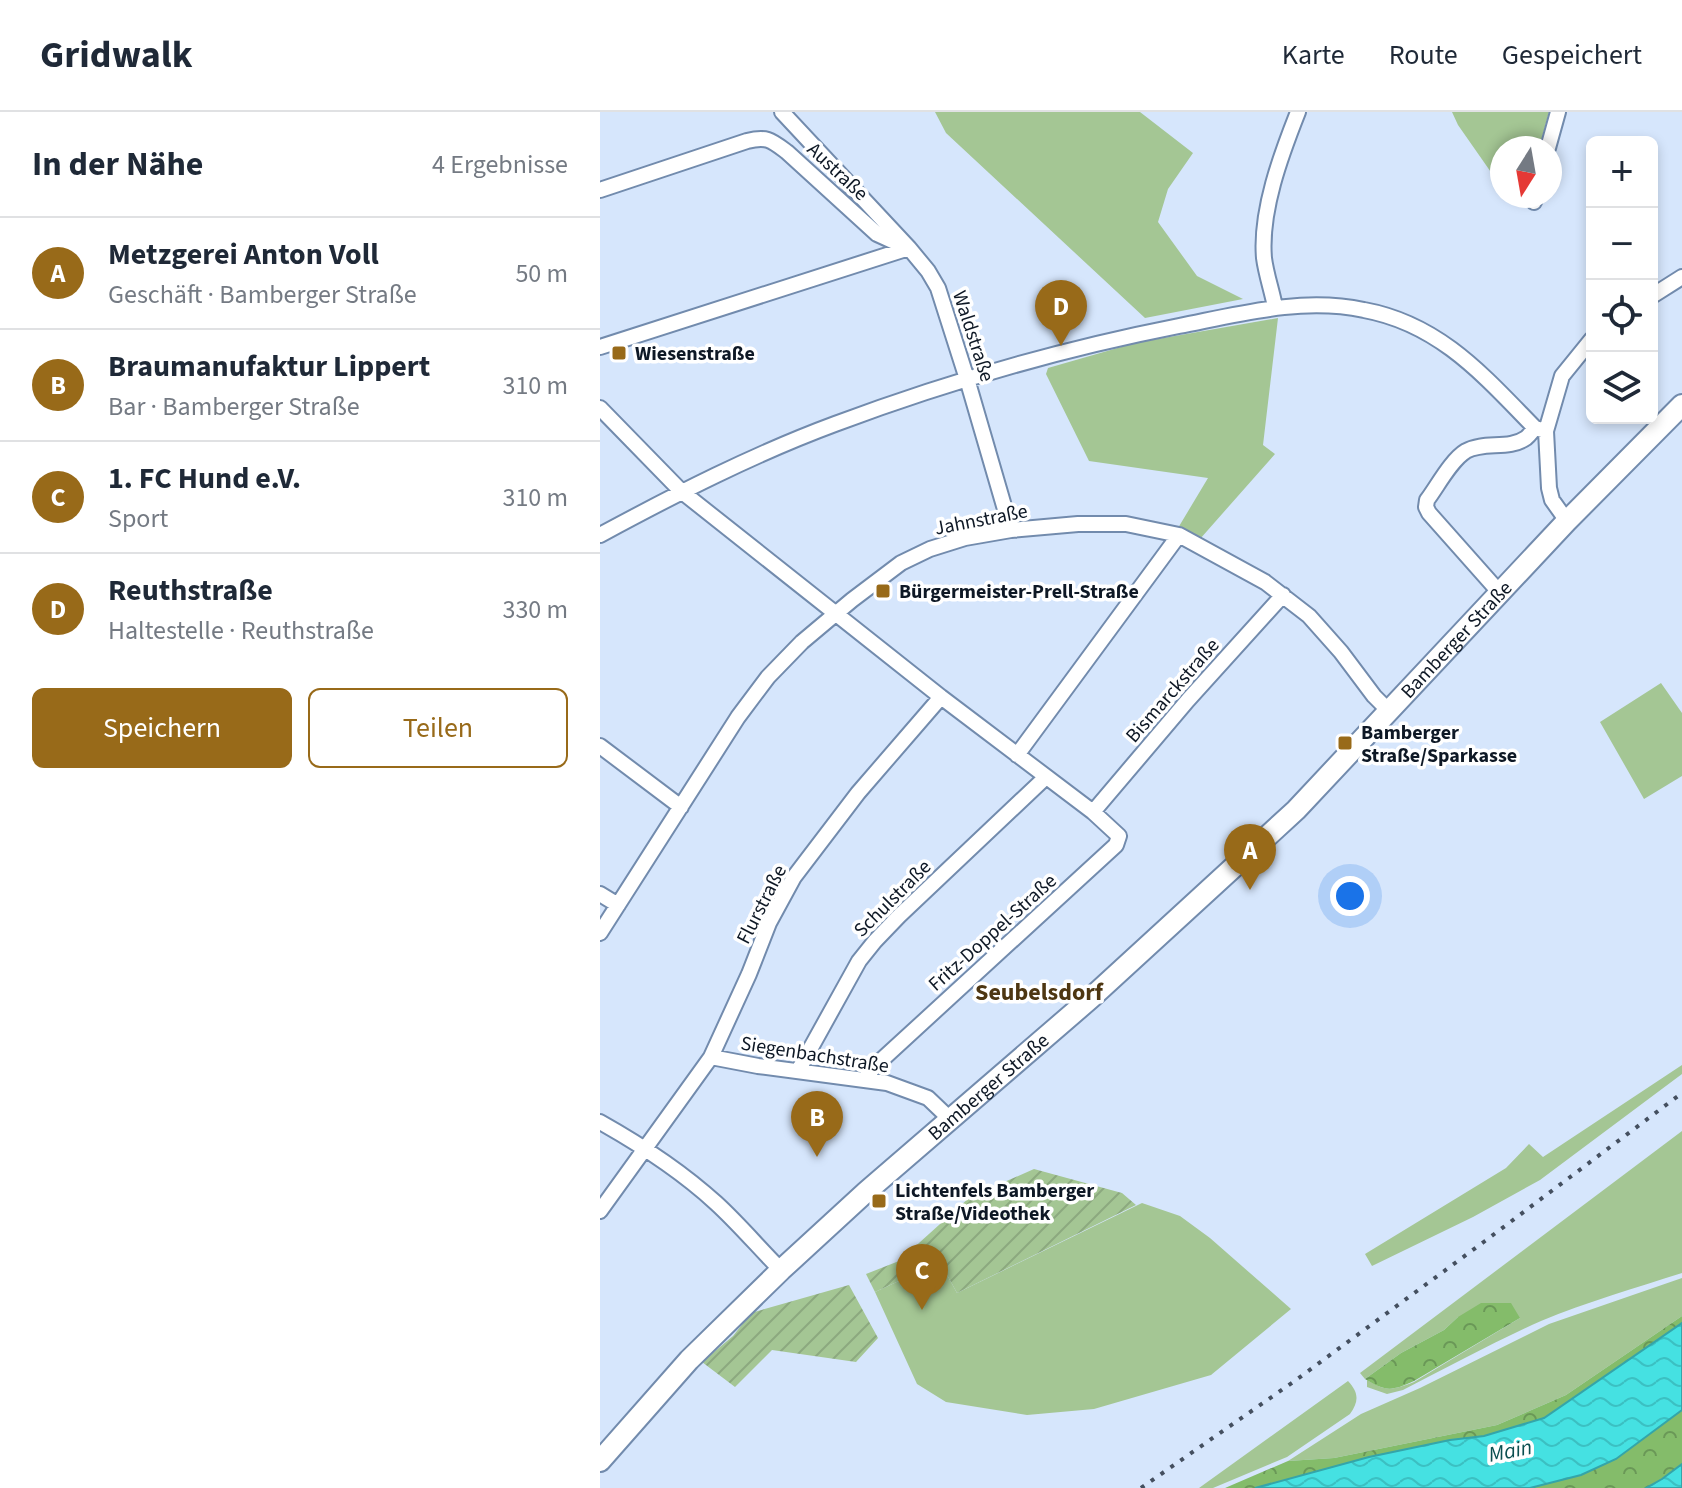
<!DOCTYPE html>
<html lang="de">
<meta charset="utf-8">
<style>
:root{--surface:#fff;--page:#f2f2f3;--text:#1f2937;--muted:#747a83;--line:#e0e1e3;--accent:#986a19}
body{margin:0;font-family:"Source Sans 3",sans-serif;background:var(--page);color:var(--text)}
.controls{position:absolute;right:24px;top:24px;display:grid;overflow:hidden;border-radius:12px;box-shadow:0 4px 12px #0003}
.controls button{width:72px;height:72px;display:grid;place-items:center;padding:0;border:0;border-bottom:2px solid var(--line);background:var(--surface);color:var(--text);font:40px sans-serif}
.compass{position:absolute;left:890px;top:24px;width:72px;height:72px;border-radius:50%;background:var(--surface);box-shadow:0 4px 12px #0003;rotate:191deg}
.you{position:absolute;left:750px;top:784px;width:28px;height:28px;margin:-20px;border:6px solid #fff;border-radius:50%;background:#1a73e8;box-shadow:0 0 0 12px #1a73e833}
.badge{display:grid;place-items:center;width:52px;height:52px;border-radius:50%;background:var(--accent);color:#fff;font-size:26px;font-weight:700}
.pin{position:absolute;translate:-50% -66px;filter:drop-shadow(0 2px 4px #0008)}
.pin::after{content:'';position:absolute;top:42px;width:28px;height:24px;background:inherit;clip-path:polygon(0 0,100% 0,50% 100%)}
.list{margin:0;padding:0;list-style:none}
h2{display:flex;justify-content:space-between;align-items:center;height:104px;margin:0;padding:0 32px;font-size:34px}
h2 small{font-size:26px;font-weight:400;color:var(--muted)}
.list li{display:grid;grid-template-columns:52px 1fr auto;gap:24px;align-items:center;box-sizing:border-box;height:112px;padding:0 32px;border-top:2px solid var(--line)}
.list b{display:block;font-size:30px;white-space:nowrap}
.list p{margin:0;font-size:26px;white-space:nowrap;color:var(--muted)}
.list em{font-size:26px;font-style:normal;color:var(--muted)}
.actions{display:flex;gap:16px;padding:24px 32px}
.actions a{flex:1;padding:18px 0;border:2px solid var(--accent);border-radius:12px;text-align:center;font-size:28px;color:var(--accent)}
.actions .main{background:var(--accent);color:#fff}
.icon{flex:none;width:44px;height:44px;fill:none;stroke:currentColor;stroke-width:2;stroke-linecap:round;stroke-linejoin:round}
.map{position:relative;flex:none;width:1082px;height:1376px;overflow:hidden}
header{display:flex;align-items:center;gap:48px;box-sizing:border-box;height:112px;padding:0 40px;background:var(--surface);border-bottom:2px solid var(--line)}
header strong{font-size:38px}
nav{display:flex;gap:44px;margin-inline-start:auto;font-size:28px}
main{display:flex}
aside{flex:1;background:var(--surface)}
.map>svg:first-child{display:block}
</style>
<header>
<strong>Gridwalk</strong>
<nav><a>Karte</a><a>Route</a><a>Gespeichert</a></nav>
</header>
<main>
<aside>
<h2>In der Nähe<small>4 Ergebnisse</small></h2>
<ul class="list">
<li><span class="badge">A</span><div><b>Metzgerei Anton Voll</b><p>Geschäft · Bamberger Straße</p></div><em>50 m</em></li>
<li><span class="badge">B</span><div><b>Braumanufaktur Lippert</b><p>Bar · Bamberger Straße</p></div><em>310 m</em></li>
<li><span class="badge">C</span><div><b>1. FC Hund e.V.</b><p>Sport</p></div><em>310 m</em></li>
<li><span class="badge">D</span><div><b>Reuthstraße</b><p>Haltestelle · Reuthstraße</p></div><em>330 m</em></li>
</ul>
<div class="actions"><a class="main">Speichern</a><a>Teilen</a></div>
</aside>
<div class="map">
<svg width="1082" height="1376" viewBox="0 0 1082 1376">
<defs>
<pattern id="forest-crowns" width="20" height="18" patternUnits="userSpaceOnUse" patternTransform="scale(2)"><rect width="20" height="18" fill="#84bc6a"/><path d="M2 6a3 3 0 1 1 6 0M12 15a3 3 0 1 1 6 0" fill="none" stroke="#6a9857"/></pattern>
<pattern id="garden-furrows" width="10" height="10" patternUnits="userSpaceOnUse" patternTransform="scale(2)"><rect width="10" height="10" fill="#a4c694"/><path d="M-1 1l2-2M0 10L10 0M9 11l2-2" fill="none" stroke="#8ca97f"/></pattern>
<pattern id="water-waves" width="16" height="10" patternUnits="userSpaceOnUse" patternTransform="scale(2)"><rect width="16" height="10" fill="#45e1e2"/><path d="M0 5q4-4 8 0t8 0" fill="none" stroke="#3bc0c2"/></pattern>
</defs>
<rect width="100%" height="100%" fill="#d6e6fc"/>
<!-- grass -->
<path fill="#a4c694" d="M335,0H540L593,41L568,77L558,110L597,164L643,187L545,206L346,21Z
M852,0H949L939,36H902V76L858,13Z
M678,206L663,333L675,342L600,427L578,416L608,366L489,349L446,262L448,256L535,231Z
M1061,571L1082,601V664L1044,687L1000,610Z
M1082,953V962L940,1068L873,1105L772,1154L765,1142L906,1056L929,1032L943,1045Z
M1082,1019V1161C1035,1176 987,1190 941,1209C894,1230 848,1255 803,1278L787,1282L767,1275V1268C786,1280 793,1278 814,1270L920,1206L858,1205L844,1218L801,1241L765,1267L760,1261Z
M542,1091L580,1104L610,1126L691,1197L611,1263L494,1297L427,1303L346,1290L317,1272L275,1180L340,1150L357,1181Z
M1082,1166V1204L966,1283L897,1313L734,1346L688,1349L761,1302L820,1276L949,1212Z
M748,1269C759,1281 759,1289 750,1302L687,1345L613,1376H599Z"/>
<!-- forest -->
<path fill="url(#forest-crowns)" d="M881,1191H911L920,1206L814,1269C792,1279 786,1280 765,1267L801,1241L844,1218L858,1205Z
M1082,1204V1211L944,1306L884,1324L850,1328L769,1345L655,1376H625L688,1349L734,1346L897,1313L966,1283Z
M1082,1298V1352L1062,1367L1046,1376H930L981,1363L1016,1347Z"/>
<!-- garden -->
<path fill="url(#garden-furrows)" d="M434,1057L522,1081L536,1093L357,1181L340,1150L275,1180L266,1162L299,1149L370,1085Z
M249,1173L278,1226L256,1250L172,1238L135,1275L102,1250L133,1224L151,1201Z"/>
<!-- water -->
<path fill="url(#water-waves)" stroke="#34a5a9" stroke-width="2" d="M1082,1211V1298L1016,1347L981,1363L930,1376H655L769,1345L850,1328L884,1324L944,1306Z
M1082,1352V1376H1046L1062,1367Z"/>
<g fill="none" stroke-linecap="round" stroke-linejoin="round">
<!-- street casing -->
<g stroke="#728bad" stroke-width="18">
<path id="street" d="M182,0L309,136L328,159L338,176L367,267L411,418
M948,36L958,0
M0,78L147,29C167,24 171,28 187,40L277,122L301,133
M934,90L936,84
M1052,184L1082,165
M675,195C672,179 666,162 664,146C660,99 681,43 698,0
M0,235L309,136
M0,296L81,379L341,585L493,700L519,724L516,733L275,954L264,968
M967,409L952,388L949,376L946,319L962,264L992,227
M0,423C76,382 154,342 235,312C347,270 462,237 579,214C640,202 702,185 764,198C840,212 884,264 935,316L946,319
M900,481L829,401L826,395L827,388C837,375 851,348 866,339C884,329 909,338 926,326C930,323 932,319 935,316
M0,634L81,695
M417,643L579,423
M493,700L588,588L683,483
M0,782L18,793
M0,821L138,605L168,565L202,530L252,488L301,451L330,437L365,426L411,418L478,412H526L579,423L665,470L709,504L741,540L774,584L788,598
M111,945L158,954L287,971L328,986L350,1007
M198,959L259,849L275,829L299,804L446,665
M0,1010C41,1033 81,1059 116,1091C139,1112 159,1136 181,1158
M0,1099L111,945L149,862L169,811L194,765L258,681L341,585"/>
</g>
<!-- secondary casing -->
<g stroke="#728bad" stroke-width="24">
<g id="secondary">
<path id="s1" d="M0,1349L89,1248L181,1158L266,1080L492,885L696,698L967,409L1082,293"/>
</g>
</g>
<!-- street -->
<use href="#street" stroke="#fff" stroke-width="14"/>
<!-- secondary -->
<use href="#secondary" stroke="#fff" stroke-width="20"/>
<!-- rail -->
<path stroke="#444f5f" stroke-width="4" stroke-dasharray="4 8" stroke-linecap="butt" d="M541,1376L696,1268L885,1129L1082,981"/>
</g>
<!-- markers -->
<g fill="#986a19" stroke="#fff" stroke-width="3">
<rect x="11" y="233" width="16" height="16" rx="4"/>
<rect x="275" y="471" width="16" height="16" rx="4"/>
<rect x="737" y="623" width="16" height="16" rx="4"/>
<rect x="271" y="1081" width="16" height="16" rx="4"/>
</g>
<g text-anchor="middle" stroke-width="7" stroke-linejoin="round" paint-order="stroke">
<!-- street labels -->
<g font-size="20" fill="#0e1825" stroke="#fff">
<text transform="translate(238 59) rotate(43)" y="7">Austraße</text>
<text transform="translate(374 224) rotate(72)" y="7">Waldstraße</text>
<text transform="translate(381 407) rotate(-11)" y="7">Jahnstraße</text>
<text dy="7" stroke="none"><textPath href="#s1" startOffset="1188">Bamberger Straße</textPath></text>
<text transform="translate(572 578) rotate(-49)" y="7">Bismarckstraße</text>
<text transform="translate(292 786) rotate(-45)" y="7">Schulstraße</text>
<text transform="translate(161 792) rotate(-63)" y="7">Flurstraße</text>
<text transform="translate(392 820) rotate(-42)" y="7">Fritz-Doppel-Straße</text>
<text transform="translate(215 942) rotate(9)" y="7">Siegenbachstraße</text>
<text dy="7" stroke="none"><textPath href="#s1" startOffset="540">Bamberger Straße</textPath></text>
</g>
<!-- poi labels -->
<g font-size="20" font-weight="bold" fill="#0e1825" stroke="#fff" text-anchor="start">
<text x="35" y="248">Wiesenstraße</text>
<text x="299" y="486">Bürgermeister-Prell-Straße</text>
<text x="761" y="627">Bamberger<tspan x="761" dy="23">Straße/Sparkasse</tspan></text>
<text x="295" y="1085">Lichtenfels Bamberger<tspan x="295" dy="23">Straße/Videothek</tspan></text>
</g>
<!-- water labels -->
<g font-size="22" font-style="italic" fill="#0b4f50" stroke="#fff">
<text transform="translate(910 1338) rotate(-11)" y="8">Main</text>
</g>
<!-- quarter labels -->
<g font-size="24" font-weight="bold" fill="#4d3612" stroke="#fff">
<text x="439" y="888">Seubelsdorf</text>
</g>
</g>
</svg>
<div class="controls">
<button>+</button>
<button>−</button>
<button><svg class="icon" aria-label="locate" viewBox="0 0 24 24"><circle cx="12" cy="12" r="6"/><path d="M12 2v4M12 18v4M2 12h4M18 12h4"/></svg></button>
<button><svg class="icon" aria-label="layers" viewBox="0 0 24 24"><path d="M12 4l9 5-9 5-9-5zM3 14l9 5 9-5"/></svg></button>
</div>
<svg class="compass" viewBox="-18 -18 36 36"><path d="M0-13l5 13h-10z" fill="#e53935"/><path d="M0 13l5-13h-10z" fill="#747a83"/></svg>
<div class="you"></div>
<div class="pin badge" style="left:650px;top:778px">A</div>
<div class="pin badge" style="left:217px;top:1045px">B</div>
<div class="pin badge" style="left:322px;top:1198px">C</div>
<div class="pin badge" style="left:461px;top:234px">D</div>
</div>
</main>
